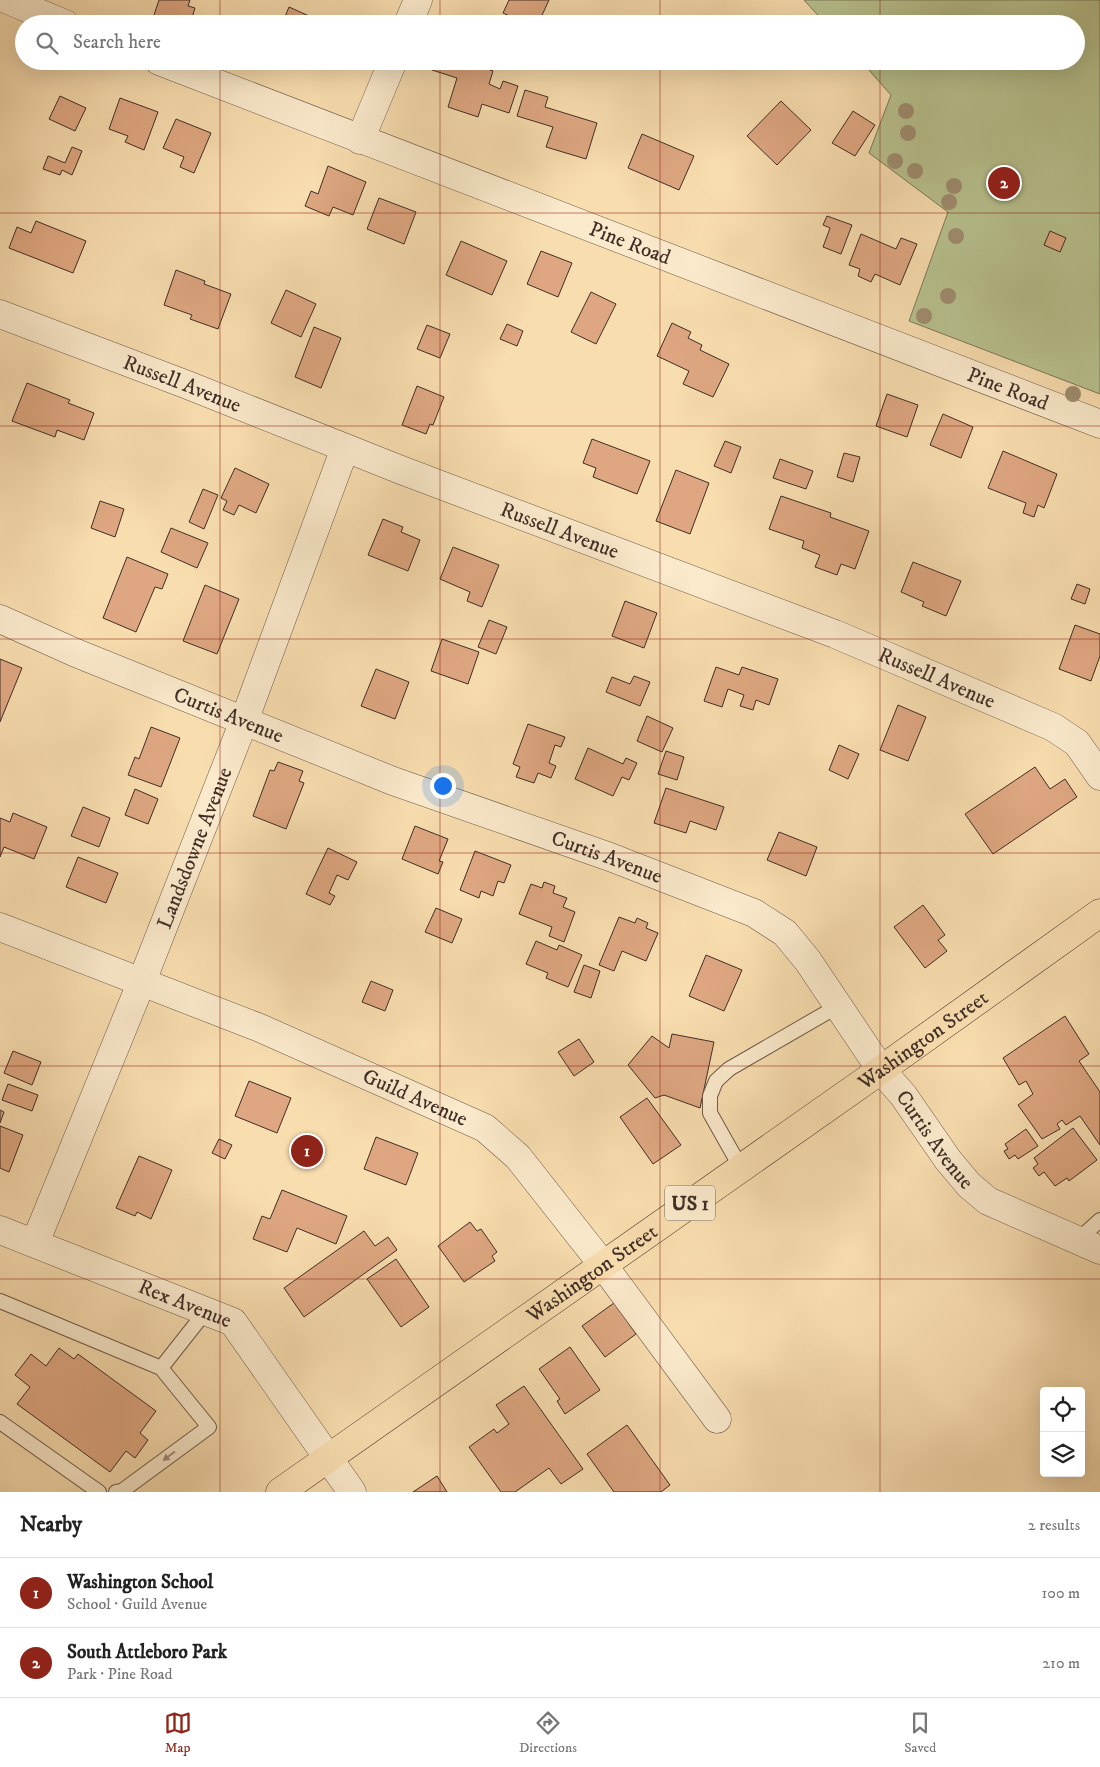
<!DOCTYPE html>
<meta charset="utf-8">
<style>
:root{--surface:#fff;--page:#f6f6f6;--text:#222;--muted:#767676;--line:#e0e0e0;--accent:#8f2418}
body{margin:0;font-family:"IM FELL DW Pica",serif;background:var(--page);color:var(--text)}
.controls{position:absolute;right:15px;bottom:15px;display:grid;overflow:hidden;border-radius:5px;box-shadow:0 5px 20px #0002}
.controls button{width:45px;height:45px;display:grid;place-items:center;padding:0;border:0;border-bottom:1px solid var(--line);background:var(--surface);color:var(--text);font:25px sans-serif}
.you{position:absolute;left:442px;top:785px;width:18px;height:18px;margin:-12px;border:4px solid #fff;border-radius:50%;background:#1a73e8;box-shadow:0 0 0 8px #1a73e833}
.badge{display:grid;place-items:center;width:32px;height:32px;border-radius:50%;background:var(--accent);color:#fff;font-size:16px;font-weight:700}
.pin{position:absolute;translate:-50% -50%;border:2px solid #fff;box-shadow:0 1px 5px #0006}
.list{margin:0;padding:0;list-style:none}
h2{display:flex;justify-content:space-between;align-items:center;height:65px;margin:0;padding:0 20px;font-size:21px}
h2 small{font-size:16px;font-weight:400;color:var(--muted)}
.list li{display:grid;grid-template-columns:32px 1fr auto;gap:15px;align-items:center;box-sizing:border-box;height:70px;padding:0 20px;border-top:1px solid var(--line)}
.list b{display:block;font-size:19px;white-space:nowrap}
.list p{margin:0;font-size:16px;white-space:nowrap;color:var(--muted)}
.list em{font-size:16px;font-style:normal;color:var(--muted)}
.icon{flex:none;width:28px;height:28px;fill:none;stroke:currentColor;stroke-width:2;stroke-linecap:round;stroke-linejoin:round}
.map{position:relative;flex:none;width:1100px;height:1492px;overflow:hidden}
.search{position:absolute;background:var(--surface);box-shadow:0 5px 20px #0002;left:15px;right:15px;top:15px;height:55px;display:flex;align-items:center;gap:12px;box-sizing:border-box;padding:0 18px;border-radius:28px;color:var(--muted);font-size:19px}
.sheet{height:205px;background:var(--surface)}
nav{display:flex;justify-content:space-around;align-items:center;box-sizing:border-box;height:70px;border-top:1px solid var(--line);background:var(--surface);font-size:14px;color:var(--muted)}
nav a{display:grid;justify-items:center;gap:2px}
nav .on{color:var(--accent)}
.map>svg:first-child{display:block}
</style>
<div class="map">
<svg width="1100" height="1492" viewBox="0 0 1100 1492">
<rect width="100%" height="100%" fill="#f8ddaf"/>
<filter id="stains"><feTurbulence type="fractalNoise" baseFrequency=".004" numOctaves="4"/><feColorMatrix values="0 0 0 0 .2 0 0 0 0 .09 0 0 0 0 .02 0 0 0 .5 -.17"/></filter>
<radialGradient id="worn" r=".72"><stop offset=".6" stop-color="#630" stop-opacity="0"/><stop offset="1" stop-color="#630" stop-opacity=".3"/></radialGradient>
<!-- green -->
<path fill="#b8c28f" stroke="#7c785b" d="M804,0H1100V394L909,321L948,212L869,153L891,95L861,61H1076V24H826Z"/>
<!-- building -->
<path fill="#dea781" stroke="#3f2e27" d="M159,0H190L188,6L195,8L190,24H170L153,18Z
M509,0H549L538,24H527L503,13Z
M289,7L327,24H282Z
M212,16L229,19L228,24H211Z
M435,61H465L493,71L489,84L500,89L503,81L518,86L509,113L482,104L478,117L448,107L457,78L432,70Z
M525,90L548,97L545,107L597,123L586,159L546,147L553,127L517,116Z
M60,96L86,108L75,131L49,119Z
M120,98L158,112L144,150L125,142L128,136L109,129Z
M781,101L811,130L777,165L747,136Z
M853,111L875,125L855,156L832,143Z
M176,119L211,133L194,173L180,167L184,157L163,148Z
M642,134L694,156L679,190L628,168Z
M72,147L82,151L72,175L62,170L60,175L43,169L48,156L65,163Z
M328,166L366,182L353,215L333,207L329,216L305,206L311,191L318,194Z
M379,198L416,212L404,244L367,229Z
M827,216L852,225L841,254L823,247L830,228L823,225Z
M36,221L86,241L73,273L9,248L17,227L31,233Z
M1050,231L1066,238L1060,252L1044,245Z
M861,234L896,249L901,238L917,244L900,285L875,274L871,282L858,276L860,269L849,265Z
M461,241L507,261L492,295L446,275Z
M541,251L572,263L558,297L527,284Z
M176,270L205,281L204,284L231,294L218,329L190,319L192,315L164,305Z
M286,290L316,304L301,337L271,323Z
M591,292L616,304L596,344L571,332Z
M672,323L691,332L688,338L702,345L700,350L729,364L713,397L683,384L689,371L657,356Z
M507,324L523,331L517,346L500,339Z
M427,325L450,334L440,358L417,349Z
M314,327L341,338L321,388L295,377Z
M27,383L70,400L68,403L94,413L84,440L57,430L55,437L12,421Z
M417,386L444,397L433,425L430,424L426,434L402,425Z
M887,394L918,405L907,437L876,426Z
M943,414L973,427L961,458L930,445Z
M592,439L650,461L637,494L593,477L596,468L583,463Z
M725,441L741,447L731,473L714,466Z
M1003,451L1057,474L1044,508L1038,505L1034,517L1023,513L1026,503L988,488Z
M844,453L860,457L853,482L837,477Z
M780,459L813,471L806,489L773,478Z
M235,468L269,484L256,513L239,505L234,515L223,510L227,501L221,498Z
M676,470L709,483L690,534L656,521Z
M203,489L218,495L204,529L189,522Z
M781,496L831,513L830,517L869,531L855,569L841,564L837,575L815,567L820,555L802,548L804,541L769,529Z
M100,501L124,509L115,537L91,528Z
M383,519L403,527L401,532L420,540L408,571L368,555Z
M171,528L208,543L197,568L161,552Z
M453,547L499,565L482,607L467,601L470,592L440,579Z
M127,557L168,574L162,589L155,587L136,632L103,618Z
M913,562L961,581L946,616L922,606L924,602L901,592Z
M1077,584L1090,589L1085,604L1071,599Z
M205,585L239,599L217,654L183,641Z
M625,601L657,613L644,648L612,636Z
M489,620L507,627L496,654L478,647Z
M1075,625L1100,634V656L1091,681L1059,669Z
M442,639L479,652L468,684L431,671Z
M0,659L22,668L0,722Z
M716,667L739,675L742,667L778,679L769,705L756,700L753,710L740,706L744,695L728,689L722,707L704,701Z
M376,669L409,682L395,719L361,706Z
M634,676L650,682L640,706L606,692L612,677L630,684Z
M898,705L926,717L908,761L880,750Z
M647,716L673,728L662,752L637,741Z
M528,724L565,737L561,747L555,745L549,763L556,766L551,778L538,773L534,783L516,777L520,767L513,764Z
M151,727L180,738L161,787L128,775L135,757L139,759Z
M839,745L859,754L848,779L829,770Z
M588,748L623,764L626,758L637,763L629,780L622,777L613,796L575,779Z
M666,751L684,757L677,780L658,774Z
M278,762L303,771L299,781L304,783L286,829L253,816L270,770L274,771Z
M1035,767L1050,789L1065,779L1077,797L993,854L965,814Z
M666,788L724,807L716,830L690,821L686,833L654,823Z
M135,789L158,799L148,824L125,815Z
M83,807L110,818L99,847L71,836Z
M13,813L47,827L34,859L4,847L0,857V818L10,822Z
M415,826L448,839L439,861L443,862L438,874L402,859Z
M779,832L817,847L806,876L767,860Z
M328,848L357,862L348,880L337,875L329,893L335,896L330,905L306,894Z
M475,851L511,865L504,883L498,881L493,896L481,891L479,898L460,890Z
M78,857L118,873L106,903L66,887Z
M544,882L555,886L553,893L567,898L563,907L575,912L564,942L549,936L552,927L519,914L531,884L542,888Z
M923,905L945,935L938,940L947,951L925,968L894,927Z
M436,908L462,919L452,943L425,932Z
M619,917L635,923L637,918L648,923L646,928L658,933L646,961L622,951L614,971L599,965Z
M536,941L557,950L559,945L582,955L568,987L546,978L548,973L526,964Z
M706,955L742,970L724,1011L689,996Z
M584,965L600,971L591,998L574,992Z
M371,981L393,990L385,1011L362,1002Z
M1065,1016L1089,1054L1079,1061L1100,1092V1145L1080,1116L1066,1125L1062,1120L1057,1124L1060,1129L1042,1139L1018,1105L1033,1094L1026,1081L1019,1085L1003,1058Z
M672,1034L714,1042L700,1108L664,1095L655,1098L628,1065L652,1036L669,1048Z
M579,1039L594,1062L574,1076L558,1052Z
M13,1051L41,1062L32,1085L4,1073Z
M249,1081L291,1098L277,1133L235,1116Z
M8,1084L38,1095L32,1111L2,1100Z
M647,1098L681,1145L653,1164L620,1117Z
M0,1110L4,1112L0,1123Z
M0,1126L23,1135L9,1172L0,1168Z
M1073,1128L1097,1160L1069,1181L1067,1178L1055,1186L1044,1172L1039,1176L1033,1168L1038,1164L1034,1158Z
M1026,1129L1038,1146L1018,1159L1015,1155L1009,1159L1004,1151L1008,1149L1005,1144Z
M376,1137L418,1153L406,1185L364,1169Z
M219,1139L232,1145L225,1159L212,1153Z
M139,1156L172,1170L151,1219L137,1212L135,1216L116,1208Z
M282,1190L347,1216L336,1244L297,1228L287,1252L253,1239L262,1216L270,1219Z
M470,1222L477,1231L481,1229L497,1252L492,1256L495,1261L464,1282L438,1246Z
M364,1231L375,1246L388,1237L397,1250L304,1317L284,1288Z
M396,1259L429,1307L401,1327L367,1279Z
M614,1303L636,1334L605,1357L582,1326Z
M570,1347L600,1390L565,1414L557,1401L560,1399L539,1369Z
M59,1348L74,1359L78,1354L156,1411L140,1433L148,1440L135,1458L126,1451L110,1472L17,1404L30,1387L15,1375L31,1354L46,1366Z
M524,1386L583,1469L561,1484L549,1468L515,1492H501L469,1447L494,1429L497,1433L509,1424L496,1405Z
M627,1425L670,1485L661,1492H614L587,1454Z
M437,1476L447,1492H413Z"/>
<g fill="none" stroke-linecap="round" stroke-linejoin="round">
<!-- service casing -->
<g stroke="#6d5a49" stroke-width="16">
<path id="service" d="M741,1168L710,1113V1096L716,1081L729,1069L838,1006
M1078,1240L1100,1220
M0,1301L161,1368
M0,1422L99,1492
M116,1492L122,1491L209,1427L161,1368L206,1311"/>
</g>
<!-- minor casing -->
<g stroke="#6d5a49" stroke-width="29">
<g id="minor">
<path d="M8,0L65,24"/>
<path d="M408,24L418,0"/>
<path id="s1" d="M159,61L1100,424"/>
<path d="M360,140L393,61"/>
<path id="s2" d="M0,314L185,384L401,470L835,634L1053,727L1077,743L1100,776"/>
<path id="s3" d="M0,619L76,653L393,781L610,857L754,913L785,933L808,961L881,1070L903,1095L948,1160L969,1185L988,1201L1100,1250"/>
<path id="s4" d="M0,927L260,1028L485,1128L518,1157L603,1265L717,1419"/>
<path id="s5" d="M0,1230L233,1322L352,1492"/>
<path id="s6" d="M35,1243L142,981L244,721L345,448"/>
</g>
</g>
<!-- primary casing -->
<g stroke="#3f2e27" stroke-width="29">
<g id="primary">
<path id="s7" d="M280,1492L868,1079L1100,913"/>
</g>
</g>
<!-- service -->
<use href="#service" stroke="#fae9cb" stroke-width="14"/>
<!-- minor -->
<use href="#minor" stroke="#fae9cb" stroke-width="28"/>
<!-- primary -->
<use href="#primary" stroke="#f8ddaf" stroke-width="28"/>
</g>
<!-- trees -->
<g fill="#9f8d70">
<circle cx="906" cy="111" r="8"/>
<circle cx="908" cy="133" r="8"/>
<circle cx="895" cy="161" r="8"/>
<circle cx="915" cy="171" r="8"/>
<circle cx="954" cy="186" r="8"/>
<circle cx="949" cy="202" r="8"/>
<circle cx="956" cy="236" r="8"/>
<circle cx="948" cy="296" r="8"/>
<circle cx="924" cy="316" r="8"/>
<circle cx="1073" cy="394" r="8"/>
</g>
<!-- one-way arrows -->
<defs><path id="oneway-solid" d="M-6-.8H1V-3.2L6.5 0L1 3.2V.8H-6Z" transform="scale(1.25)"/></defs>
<use fill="#9c8c79" href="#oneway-solid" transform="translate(169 1456) rotate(143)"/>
<!-- grid -->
<path fill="none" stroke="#8f2418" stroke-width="1" stroke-opacity="0.55" d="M220,0V24M440,0V24M660,0V24M880,0V24M220,61V1492M440,61V1492M660,61V1492M880,61V1492M0,213H1100M0,426H1100M0,639H1100M0,853H1100M0,1066H1100M0,1279H1100"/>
<g text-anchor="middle" stroke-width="4.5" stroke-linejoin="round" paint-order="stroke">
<!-- shield labels -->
<rect fill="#fae9cb" stroke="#776658" stroke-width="1" x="665" y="1185.5" width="50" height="35" rx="4"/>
<g font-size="20" font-weight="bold" fill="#3f2e27">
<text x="690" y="1210">US 1</text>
</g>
<!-- street labels -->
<g font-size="21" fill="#3f2e27" stroke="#fae9cb">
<text dy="7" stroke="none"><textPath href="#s1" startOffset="505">Pine Road</textPath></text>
<text dy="7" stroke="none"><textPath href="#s2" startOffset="195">Russell Avenue</textPath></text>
<text dy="7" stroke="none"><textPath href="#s1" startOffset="910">Pine Road</textPath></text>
<text dy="7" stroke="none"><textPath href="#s2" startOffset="600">Russell Avenue</textPath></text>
<text dy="7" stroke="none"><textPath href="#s2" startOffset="1005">Russell Avenue</textPath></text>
<text dy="7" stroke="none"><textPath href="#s3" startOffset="248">Curtis Avenue</textPath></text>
<text dy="7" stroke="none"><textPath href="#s6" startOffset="426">Landsdowne Avenue</textPath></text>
<text dy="7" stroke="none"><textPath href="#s3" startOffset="652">Curtis Avenue</textPath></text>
<text dy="7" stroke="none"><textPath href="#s7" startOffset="786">Washington Street</textPath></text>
<text dy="7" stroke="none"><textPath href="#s4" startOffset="449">Guild Avenue</textPath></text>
<text dy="7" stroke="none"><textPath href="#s3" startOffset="1102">Curtis Avenue</textPath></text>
<text dy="7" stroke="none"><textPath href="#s7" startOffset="381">Washington Street</textPath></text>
<text dy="7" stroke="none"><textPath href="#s5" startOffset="199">Rex Avenue</textPath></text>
</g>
</g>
<rect width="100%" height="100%" filter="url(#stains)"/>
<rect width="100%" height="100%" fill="url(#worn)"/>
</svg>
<div class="controls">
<button><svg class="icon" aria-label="locate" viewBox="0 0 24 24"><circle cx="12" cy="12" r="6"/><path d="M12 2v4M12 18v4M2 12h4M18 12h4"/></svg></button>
<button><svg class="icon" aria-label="layers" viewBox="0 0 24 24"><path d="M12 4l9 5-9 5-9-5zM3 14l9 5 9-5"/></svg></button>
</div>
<div class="you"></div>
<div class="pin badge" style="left:307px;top:1151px">1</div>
<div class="pin badge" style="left:1004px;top:183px">2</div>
<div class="search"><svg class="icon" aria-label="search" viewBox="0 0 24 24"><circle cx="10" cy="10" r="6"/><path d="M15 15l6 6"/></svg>Search here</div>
</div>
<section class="sheet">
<h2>Nearby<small>2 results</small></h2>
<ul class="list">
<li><span class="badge">1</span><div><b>Washington School</b><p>School · Guild Avenue</p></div><em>100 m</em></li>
<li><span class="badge">2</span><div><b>South Attleboro Park</b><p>Park · Pine Road</p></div><em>210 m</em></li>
</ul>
</section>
<nav>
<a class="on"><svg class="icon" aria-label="map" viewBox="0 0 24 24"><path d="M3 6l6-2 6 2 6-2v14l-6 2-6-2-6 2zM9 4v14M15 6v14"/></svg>Map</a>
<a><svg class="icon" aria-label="directions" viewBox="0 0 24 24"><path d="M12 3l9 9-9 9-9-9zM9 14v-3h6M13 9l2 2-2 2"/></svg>Directions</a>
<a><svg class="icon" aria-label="saved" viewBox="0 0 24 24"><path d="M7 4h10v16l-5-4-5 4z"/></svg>Saved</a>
</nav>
